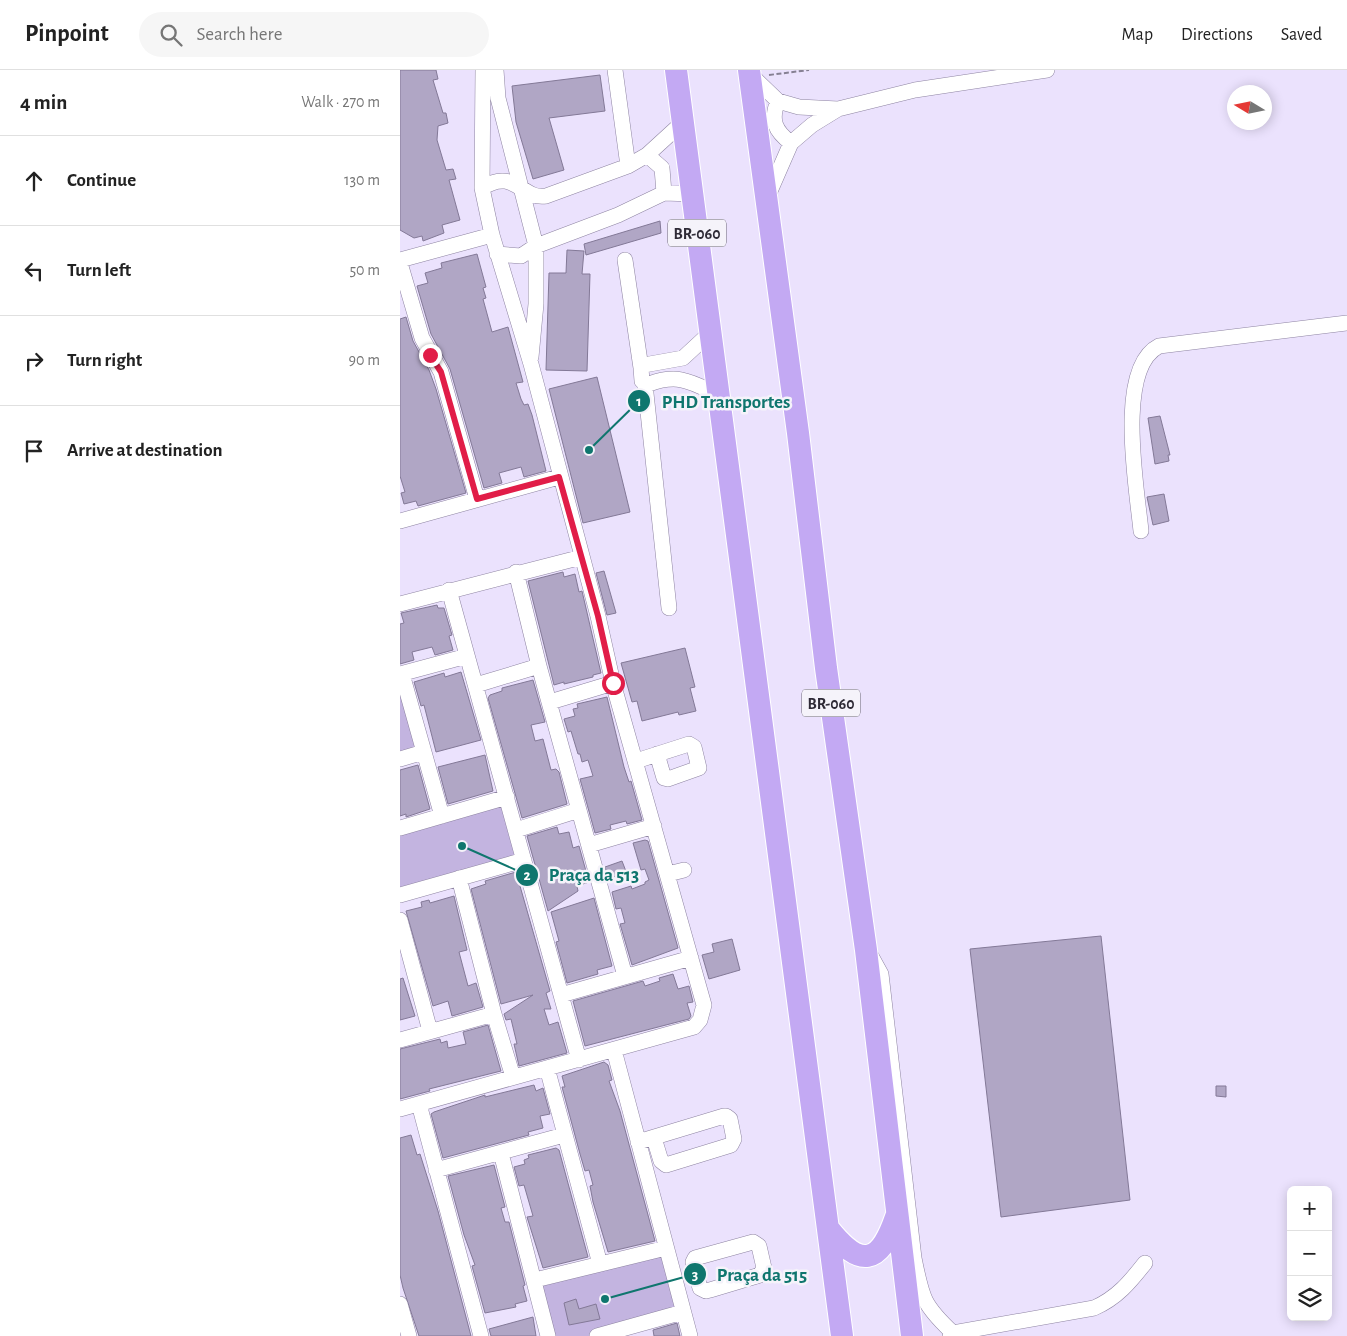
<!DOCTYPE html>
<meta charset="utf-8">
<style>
:root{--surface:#fff;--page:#f6f6f6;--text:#222;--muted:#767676;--line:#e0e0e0}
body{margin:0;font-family:"Alegreya Sans",sans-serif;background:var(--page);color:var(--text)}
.controls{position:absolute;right:15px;bottom:15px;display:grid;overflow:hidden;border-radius:8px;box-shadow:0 2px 12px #0003}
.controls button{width:45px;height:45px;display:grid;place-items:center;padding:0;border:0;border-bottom:1px solid var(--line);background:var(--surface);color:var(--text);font:25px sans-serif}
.compass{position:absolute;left:827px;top:15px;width:45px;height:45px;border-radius:50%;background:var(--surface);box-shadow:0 2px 12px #0003;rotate:280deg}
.stop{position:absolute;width:15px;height:15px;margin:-11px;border:4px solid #e11d48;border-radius:50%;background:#fff}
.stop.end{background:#e11d48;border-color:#fff;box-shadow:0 1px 5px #0008}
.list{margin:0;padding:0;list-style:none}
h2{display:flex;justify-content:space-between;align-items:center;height:65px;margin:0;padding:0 20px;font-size:21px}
h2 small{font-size:16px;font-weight:400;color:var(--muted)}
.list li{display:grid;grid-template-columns:32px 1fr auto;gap:15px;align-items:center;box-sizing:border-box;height:90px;padding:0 20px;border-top:1px solid var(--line)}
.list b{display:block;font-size:19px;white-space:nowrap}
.list em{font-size:16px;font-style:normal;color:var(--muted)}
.icon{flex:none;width:28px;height:28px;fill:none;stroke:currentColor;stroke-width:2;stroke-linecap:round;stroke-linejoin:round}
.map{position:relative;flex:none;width:947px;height:1266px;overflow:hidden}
header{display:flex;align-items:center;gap:30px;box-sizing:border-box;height:70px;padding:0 25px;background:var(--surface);border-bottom:1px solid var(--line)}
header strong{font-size:24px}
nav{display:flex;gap:28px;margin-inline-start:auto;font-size:18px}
.search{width:350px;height:45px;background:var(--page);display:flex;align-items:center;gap:12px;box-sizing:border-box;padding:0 18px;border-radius:28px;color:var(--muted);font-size:19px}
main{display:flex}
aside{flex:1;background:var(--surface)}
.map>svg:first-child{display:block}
</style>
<header>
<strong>Pinpoint</strong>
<div class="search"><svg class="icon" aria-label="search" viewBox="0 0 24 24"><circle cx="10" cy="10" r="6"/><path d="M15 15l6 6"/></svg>Search here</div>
<nav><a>Map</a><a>Directions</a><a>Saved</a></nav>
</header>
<main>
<aside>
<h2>4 min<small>Walk · 270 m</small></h2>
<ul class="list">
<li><svg class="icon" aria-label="ahead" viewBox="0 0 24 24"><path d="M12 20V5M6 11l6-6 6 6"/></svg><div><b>Continue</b></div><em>130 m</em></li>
<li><svg class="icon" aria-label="left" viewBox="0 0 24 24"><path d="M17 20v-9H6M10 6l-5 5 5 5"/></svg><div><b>Turn left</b></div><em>50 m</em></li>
<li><svg class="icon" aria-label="right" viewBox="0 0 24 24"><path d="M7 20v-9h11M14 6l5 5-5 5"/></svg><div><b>Turn right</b></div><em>90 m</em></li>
<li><svg class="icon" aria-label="arrive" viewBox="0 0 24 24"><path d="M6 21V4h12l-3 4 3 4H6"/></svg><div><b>Arrive at destination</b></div></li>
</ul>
</aside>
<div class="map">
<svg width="947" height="1266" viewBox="0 0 947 1266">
<rect width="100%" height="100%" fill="#ebe2fd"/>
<!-- green -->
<path fill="#c3b4e0" d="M0,602L29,688L0,696Z
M111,723L130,796L0,832V755Z
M258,1175L278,1249L213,1266H147L133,1209Z"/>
<!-- building -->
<path fill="#b0a6c5" stroke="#837997" d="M0,0H36L38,9L33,10L43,43H46L48,53L38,56L37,70L46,100L53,99L56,109L49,110L60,150L42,155L44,163L23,171L22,166L14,168L0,160Z
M200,5L205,41L149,48L164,100L133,109L116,52L112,16Z
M260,151L261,163L186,185L184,174Z
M167,180L184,181L182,204H190L187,301L146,300L149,203H166Z
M77,184L86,217L83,218L86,228L83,229L92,262L108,257L123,312L116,313L121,329L124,335L128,334L132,345L146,401L124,407L121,397L99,403L102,413L84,418L50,299L31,264L17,216L28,213L25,203L42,198L41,193Z
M6,247L13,271L29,300L36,319L66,423L18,436L16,431L4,434L1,423L5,422L0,406V249Z
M197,307L230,442L183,453L149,319Z
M760,346L770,385H768L769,391L755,394L748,348Z
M764,424L769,451L753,455L747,427Z
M204,501L216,543L207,545L196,503Z
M163,502L164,507L175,504L179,522L182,521L201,603L193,605V607L164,614V612L154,615L128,511Z
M37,535L38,538H44L52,565L49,566L53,580L35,585L32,577L12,582L14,590L0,594V554L4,553L1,543Z
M285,578L295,617L290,618L296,641L279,645L278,642L242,651L237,631L232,632L221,593Z
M61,602L81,670L36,682L24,635L21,636L14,612L44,603L45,607Z
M133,610L145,652L131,655L135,671L143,669L151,700L156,699L159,702L167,734L122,748L88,628L90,625L102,621V618Z
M207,627L224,697L229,712L231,711L242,750L227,754L226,751L210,755L211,759L195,763L180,709L193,706L188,690L182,692L180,684H178L171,661L168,662L164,649L175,646L173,639L178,638L177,634Z
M85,685L93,721L48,734L38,697Z
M18,695L30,739L6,747V744L0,746V700Z
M157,757L159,764L169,762L173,778L179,776L189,812L177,816L178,821L148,841L127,766Z
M245,770L248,771L278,878L232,895L220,854L225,853L221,838L216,839L212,822L231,816L232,819L245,814V812L249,810L245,799L241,800L233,773Z
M222,791L227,804L208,808L205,797Z
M116,802L150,921L146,923L151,939H144L149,955L158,952L167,983L119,996L114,974H117L111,949L106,950L104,944L133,925L101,934L71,819L86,814L85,811Z
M54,826L67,880L59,882L68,916L76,913L83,937L52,946L48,931L33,936L6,841L22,837L21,832L29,830L30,833Z
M194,828L212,896L197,900L198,904L167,913L156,872L159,871L151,842Z
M701,866L730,1130L601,1147L570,879Z
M332,869L340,900L309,909L302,885L314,882L312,874Z
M273,904L278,919L289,916L293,932L287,933L291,946L289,949L185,976L173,931L243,911L245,916L260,911L259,908Z
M3,908L15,946L0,950V909Z
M88,955L101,1001L29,1019L30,1021L0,1029V979L40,969L41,973L47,971L48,978L66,974L63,962Z
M204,992L208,995L212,1010L209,1011L220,1041L255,1171L208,1182L193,1132L190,1116L193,1115L189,1100L185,1101L180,1084L162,1017H165L162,1006Z
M134,1015L136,1021L143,1018L150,1044L140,1046L143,1058L128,1062L129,1065L43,1088L31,1044L34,1042L85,1025V1027Z
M816,1016H826V1027L816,1026Z
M11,1065L17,1085L20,1084L38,1141L71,1266H19L3,1218L0,1205V1068Z
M156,1078L159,1080L188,1187L143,1198L127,1147L133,1146L124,1115L119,1116L114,1097L125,1094L124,1090L129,1088L128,1085Z
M94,1095L105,1137L101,1138L105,1152H109L125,1215L123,1216L127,1231L115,1234L116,1237L85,1243L72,1196L75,1195L64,1165L48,1106Z
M176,1229L179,1239L196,1234L200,1249L169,1255L164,1233Z
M133,1247L136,1266H91L89,1259Z
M277,1253L280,1266H254L253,1260Z"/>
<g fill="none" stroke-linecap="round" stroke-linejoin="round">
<!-- minor casing -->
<g stroke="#8e84a2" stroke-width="16">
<path id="minor" d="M96,0L98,28L136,176V234L131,287
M215,0L228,96
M349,3L378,31L399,37L438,39L515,20L647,0
M378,31C370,50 375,61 391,73
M247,85L262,98L264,123
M82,118C115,97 121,130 146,126L228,96L247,85L282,53
M367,128L391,73L412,55L438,39
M97,184L121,186L136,176L218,145L264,123L292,124
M0,190L92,165
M225,190L241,298
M0,193L22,268L41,302L77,429
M310,263L283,288L244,295L241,298L242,311L249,314C279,303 291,312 319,325
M245,314L269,538
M0,451L159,407
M741,461C737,419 715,298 759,276L947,253
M116,502L139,596L225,906
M49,520L179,990
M0,534L182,487
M0,604L67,586
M2,604L42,746
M76,615L139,596
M150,632L213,613
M0,689L24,682
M236,691L289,674L294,677L299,698L268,709L264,708L257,684
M0,758L107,727
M116,760L179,740
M189,775L254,756
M268,804L284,800
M59,808L94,944L113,1007
M0,825L124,790
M0,850L30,961
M470,884L481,904L514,1188C522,1228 523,1235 553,1263
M161,925L291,888
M0,970L94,944
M214,980L290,1266
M147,998L200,1194
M19,1034L81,1266
M0,1039L294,957L300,950L304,935L213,613L198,546L131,294L92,165L82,118L83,0
M238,1072L324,1046H326L330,1049L334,1069L331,1075L266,1095L261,1091L254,1068
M101,1083L148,1266
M36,1100L164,1065
M353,1172L359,1176L364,1198L360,1205L310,1220L306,1221L300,1218L293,1192L295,1188Z
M135,1210L266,1178
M0,1234L9,1266
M197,1266L283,1242
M550,1266L553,1263L694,1238C717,1228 730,1212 745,1193"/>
</g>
<!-- highway casing -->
<g stroke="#fff" stroke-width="24">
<path id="highway" d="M276,0L442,1266
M349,0L398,363L426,598L466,880L512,1266
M428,1158C460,1198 479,1196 496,1147"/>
</g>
<!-- path -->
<path stroke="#868093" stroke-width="2" stroke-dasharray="5 2.5" stroke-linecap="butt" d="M369,5L409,0"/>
<!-- minor -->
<use href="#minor" stroke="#fff" stroke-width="15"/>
<!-- highway -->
<use href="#highway" stroke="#c3a9f3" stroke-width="22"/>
</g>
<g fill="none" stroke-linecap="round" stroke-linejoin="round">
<!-- route -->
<path stroke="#e11d48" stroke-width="6" d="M30,285L41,302L77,429L159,407L198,546L213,613"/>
</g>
<g text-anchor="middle" stroke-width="5" stroke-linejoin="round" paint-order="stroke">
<!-- shield labels -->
<g fill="#f5f3fa" stroke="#6a6772" stroke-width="1">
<rect x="268" y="149.5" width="58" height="27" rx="4"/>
<rect x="402" y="619.5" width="58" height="27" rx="4"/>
</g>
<g font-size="16" font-weight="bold" fill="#2f2b37">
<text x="297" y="169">BR-060</text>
<text x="431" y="639">BR-060</text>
</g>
</g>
<!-- callouts -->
<path fill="none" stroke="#0f766e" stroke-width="2" d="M189 380L239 331M62 776L127 805M205 1229L295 1204"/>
<g fill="#0f766e" stroke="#f5f3fa" stroke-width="2">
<circle cx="189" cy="380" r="5"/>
<circle cx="62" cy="776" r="5"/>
<circle cx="205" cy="1229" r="5"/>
<circle cx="239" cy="331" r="12"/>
<circle cx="127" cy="805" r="12"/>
<circle cx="295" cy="1204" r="12"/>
</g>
<g font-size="15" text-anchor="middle" font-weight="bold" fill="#fff">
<text x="239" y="336">1</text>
<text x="127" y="810">2</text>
<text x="295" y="1210">3</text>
</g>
<g font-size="19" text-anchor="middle" font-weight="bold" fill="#0f766e" stroke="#f5f3fa" stroke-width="5" stroke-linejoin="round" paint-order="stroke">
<text x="326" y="338">PHD Transportes</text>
<text x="194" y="811">Praça da 513</text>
<text x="362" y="1211">Praça da 515</text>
</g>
</svg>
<div class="controls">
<button>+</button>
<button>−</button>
<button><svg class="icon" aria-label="layers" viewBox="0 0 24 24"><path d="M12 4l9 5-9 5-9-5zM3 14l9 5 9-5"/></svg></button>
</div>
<svg class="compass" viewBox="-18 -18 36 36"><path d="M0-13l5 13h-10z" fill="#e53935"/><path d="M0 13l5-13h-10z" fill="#767676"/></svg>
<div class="stop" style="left:213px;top:613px"></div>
<div class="stop end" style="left:30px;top:285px"></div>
</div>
</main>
